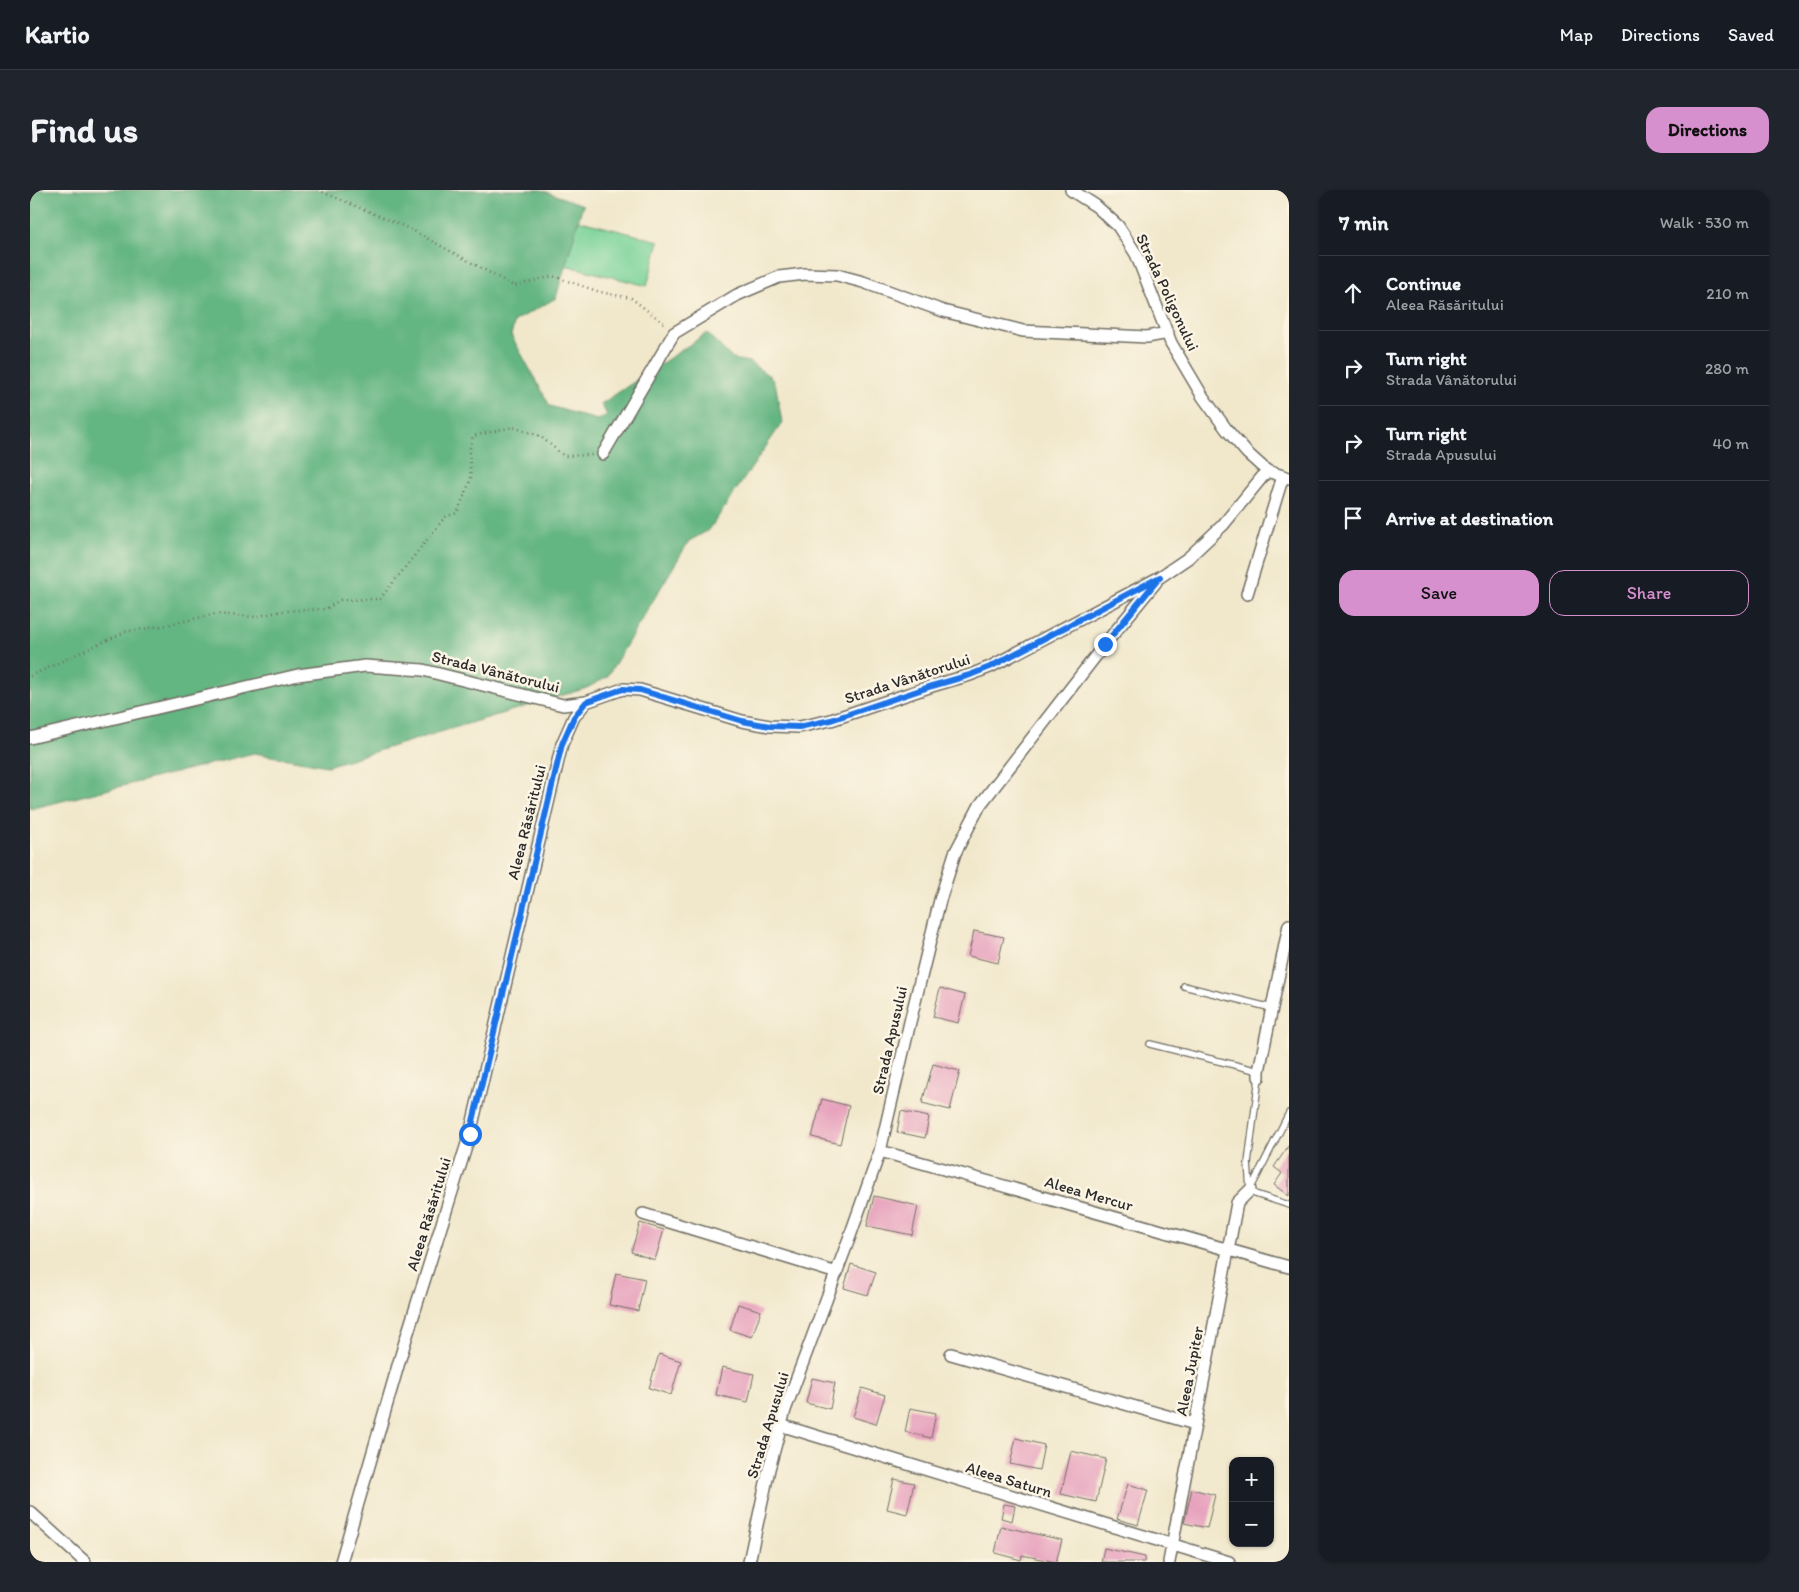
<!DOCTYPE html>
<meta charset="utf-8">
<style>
:root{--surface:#171b24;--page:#20242c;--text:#f1f3f6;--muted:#9ea1a6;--line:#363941;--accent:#d690ce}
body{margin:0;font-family:Itim,sans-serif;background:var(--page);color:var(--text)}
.controls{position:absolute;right:15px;bottom:15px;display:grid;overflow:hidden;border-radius:10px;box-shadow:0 1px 4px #0004}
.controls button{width:45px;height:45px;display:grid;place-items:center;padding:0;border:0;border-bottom:1px solid var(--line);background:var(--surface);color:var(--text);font:25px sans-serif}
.stop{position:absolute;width:15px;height:15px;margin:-11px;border:4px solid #1a73e8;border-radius:50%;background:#fff}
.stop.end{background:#1a73e8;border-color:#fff;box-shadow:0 1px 5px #0008}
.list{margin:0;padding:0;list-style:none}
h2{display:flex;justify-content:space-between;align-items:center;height:65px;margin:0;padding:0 20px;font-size:21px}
h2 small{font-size:16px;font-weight:400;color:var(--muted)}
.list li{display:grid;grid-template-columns:32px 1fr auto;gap:15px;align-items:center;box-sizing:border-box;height:75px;padding:0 20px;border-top:1px solid var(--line)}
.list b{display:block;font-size:19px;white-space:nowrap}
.list p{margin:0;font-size:16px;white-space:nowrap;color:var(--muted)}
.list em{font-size:16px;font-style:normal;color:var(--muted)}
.actions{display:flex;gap:10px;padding:15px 20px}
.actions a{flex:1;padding:11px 0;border:1px solid var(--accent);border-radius:15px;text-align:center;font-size:18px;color:var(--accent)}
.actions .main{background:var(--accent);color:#111}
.icon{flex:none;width:28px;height:28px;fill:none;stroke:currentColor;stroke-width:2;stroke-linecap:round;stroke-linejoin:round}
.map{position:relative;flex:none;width:1259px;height:1372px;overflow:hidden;border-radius:15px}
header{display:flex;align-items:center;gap:30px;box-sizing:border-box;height:70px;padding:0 25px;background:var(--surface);border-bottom:1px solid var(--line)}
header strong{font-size:24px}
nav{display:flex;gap:28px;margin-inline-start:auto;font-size:18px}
.intro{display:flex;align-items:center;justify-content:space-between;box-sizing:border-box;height:120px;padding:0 30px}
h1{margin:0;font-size:35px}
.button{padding:12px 22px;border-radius:15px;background:var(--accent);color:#111;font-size:18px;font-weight:700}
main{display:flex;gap:30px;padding:0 30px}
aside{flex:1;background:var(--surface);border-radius:15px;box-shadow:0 1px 4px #0004}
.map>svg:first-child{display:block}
</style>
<header>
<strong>Kartio</strong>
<nav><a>Map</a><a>Directions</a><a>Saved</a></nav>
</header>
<div class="intro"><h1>Find us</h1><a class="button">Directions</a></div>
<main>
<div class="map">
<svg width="1259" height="1372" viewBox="0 0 1259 1372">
<rect width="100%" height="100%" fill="#fcf5e5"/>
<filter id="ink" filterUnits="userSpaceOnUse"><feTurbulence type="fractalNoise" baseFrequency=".02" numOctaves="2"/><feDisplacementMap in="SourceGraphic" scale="10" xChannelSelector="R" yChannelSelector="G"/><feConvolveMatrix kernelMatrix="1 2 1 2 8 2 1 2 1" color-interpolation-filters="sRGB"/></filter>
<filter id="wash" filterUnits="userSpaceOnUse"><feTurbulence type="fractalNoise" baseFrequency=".0096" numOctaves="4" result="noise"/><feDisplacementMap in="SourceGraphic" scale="20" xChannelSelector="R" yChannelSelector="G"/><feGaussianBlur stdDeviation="1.12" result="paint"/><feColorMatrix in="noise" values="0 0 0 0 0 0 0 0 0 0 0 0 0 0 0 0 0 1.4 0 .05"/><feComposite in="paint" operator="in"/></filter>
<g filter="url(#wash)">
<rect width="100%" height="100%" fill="#f1e8cc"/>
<!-- green -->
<path fill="#7ad399" stroke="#527f62" d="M539,28L629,51L617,96L527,73Z"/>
<!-- forest -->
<path fill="#63b581" stroke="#477056" d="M0,0H511L553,15L526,108L485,131L481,145L520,216L567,230L577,225L571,214L677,143L703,169L719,172L741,187L746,197L752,233L679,340L659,351L577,487L557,498L297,576L224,563L0,619Z"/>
<g id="blocks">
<!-- building -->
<path fill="#e7a2bd" d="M944,741L974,747L968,773L938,766Z
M910,798L935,805L928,833L903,827Z
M903,874L930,881L920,920L892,913Z
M792,909L819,916L810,954L782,947Z
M871,921L899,927L895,948L867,942Z
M1259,955V1006L1244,995L1252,983L1244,977Z
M844,1006L888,1016L882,1045L837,1036Z
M610,1033L634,1040L625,1070L601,1062Z
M821,1074L846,1082L838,1105L814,1098Z
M586,1083L615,1089L608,1121L579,1115Z
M708,1114L731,1121L722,1147L700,1140Z
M629,1164L651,1171L641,1205L619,1198Z
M692,1177L724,1184L718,1212L686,1205Z
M782,1188L805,1193L800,1219L776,1213Z
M832,1198L855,1205L846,1234L823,1227Z
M880,1218L906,1223L901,1248L875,1242Z
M986,1248L1014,1255L1009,1280L980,1274Z
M1041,1261L1076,1269L1066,1312L1031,1304Z
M864,1289L884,1293L877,1324L857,1319Z
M1098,1294L1118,1300L1108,1335L1087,1329Z
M1162,1299L1185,1305L1177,1338L1154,1333Z
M974,1314L985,1316L982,1331L971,1328Z
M971,1336L1032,1350L1026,1372L992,1365L991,1370L965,1363Z
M1074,1358L1115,1367L1114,1372H1071Z"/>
</g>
</g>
<g filter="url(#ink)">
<use href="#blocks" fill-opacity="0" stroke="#706d63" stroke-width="1"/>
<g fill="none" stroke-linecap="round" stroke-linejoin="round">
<!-- service casing -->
<g stroke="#706d63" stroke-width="8">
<path id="service" d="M1154,796L1242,818
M1120,854L1229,881
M1229,887L1218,973L1220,1000L1225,1004L1259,1015
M1221,998L1259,923"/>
</g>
<!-- minor casing -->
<g stroke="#706d63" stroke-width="14">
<path id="minor" d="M1041,0L1066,16L1088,36L1106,64L1141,153L1173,207L1197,240L1217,263L1237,281L1259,288
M573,264L644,143L707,105L749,87L775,84L807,85L833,92L913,121L993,141L1117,147L1138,143
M1217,404L1253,286
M0,548L268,485L335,476L393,480L533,515L556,512L593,499L610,500L712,531L740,536L769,537L801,530L902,496L940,485L960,477L1130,387L1158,368L1193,335L1237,281
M1229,887V881L1259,735
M850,961L1259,1077
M613,1024L807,1083
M921,1164L1165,1234
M750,1235L1199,1372
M0,1322L55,1372
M311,1372L374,1155L440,944L532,554L544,527L556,512
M719,1372L739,1279L755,1220L820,1046L850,961L880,832L910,710L925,663L950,615L1075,454L1126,392
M1139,1372L1207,1013L1220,1000"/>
</g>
<!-- path -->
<path stroke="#706d63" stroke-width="2.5" stroke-dasharray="1 4" stroke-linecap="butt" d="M288,0L380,39L484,96L523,86L570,102L601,108L635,134
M0,486L95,442L137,435L185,424L226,427L251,421L296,419L310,410L350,409L415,327L427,323L441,289L439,262L443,246L483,237L510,246L534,266L562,265"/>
<!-- service -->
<use href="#service" stroke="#fff" stroke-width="5.5"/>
<!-- minor -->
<use href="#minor" stroke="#fff" stroke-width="11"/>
</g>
</g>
<g fill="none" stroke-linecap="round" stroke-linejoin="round" filter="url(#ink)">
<!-- route -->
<path stroke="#1a73e8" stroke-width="6" d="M440,944L532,554L544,527L556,512L593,499L610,500L712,531L740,536L769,537L801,530L902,496L940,485L960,477L1130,387L1075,454"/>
</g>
<g text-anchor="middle" stroke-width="5" stroke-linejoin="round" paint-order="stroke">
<!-- street labels -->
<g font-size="16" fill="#2b2b2b" stroke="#fcf5e5">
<text transform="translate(1138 102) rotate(65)" y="6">Strada Poligonului</text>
<text transform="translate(466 481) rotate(14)" y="6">Strada Vânătorului</text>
<text transform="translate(877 488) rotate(-18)" y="6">Strada Vânătorului</text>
<text transform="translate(496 632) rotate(-76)" y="6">Aleea Răsăritului</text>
<text transform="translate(859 850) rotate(-77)" y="6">Strada Apusului</text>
<text transform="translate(1059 1003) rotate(16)" y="6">Aleea Mercur</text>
<text transform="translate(398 1024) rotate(-73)" y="6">Aleea Răsăritului</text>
<text transform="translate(1159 1181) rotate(-79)" y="6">Aleea Jupiter</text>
<text transform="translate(737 1235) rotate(-73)" y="6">Strada Apusului</text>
<text transform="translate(979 1289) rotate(17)" y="6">Aleea Saturn</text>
</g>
</g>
</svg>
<div class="controls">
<button>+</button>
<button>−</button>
</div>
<div class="stop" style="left:440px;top:944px"></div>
<div class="stop end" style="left:1075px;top:454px"></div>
</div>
<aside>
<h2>7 min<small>Walk · 530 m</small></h2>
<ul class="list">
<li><svg class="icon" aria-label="ahead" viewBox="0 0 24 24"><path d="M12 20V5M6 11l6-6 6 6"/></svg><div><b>Continue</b><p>Aleea Răsăritului</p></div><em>210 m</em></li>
<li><svg class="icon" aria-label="right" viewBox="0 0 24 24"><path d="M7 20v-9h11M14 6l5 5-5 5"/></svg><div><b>Turn right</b><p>Strada Vânătorului</p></div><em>280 m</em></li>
<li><svg class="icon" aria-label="right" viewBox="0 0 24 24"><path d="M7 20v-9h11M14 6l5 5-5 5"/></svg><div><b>Turn right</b><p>Strada Apusului</p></div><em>40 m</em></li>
<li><svg class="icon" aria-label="arrive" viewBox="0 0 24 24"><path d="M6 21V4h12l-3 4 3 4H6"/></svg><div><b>Arrive at destination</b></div></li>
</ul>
<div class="actions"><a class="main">Save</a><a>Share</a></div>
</aside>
</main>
